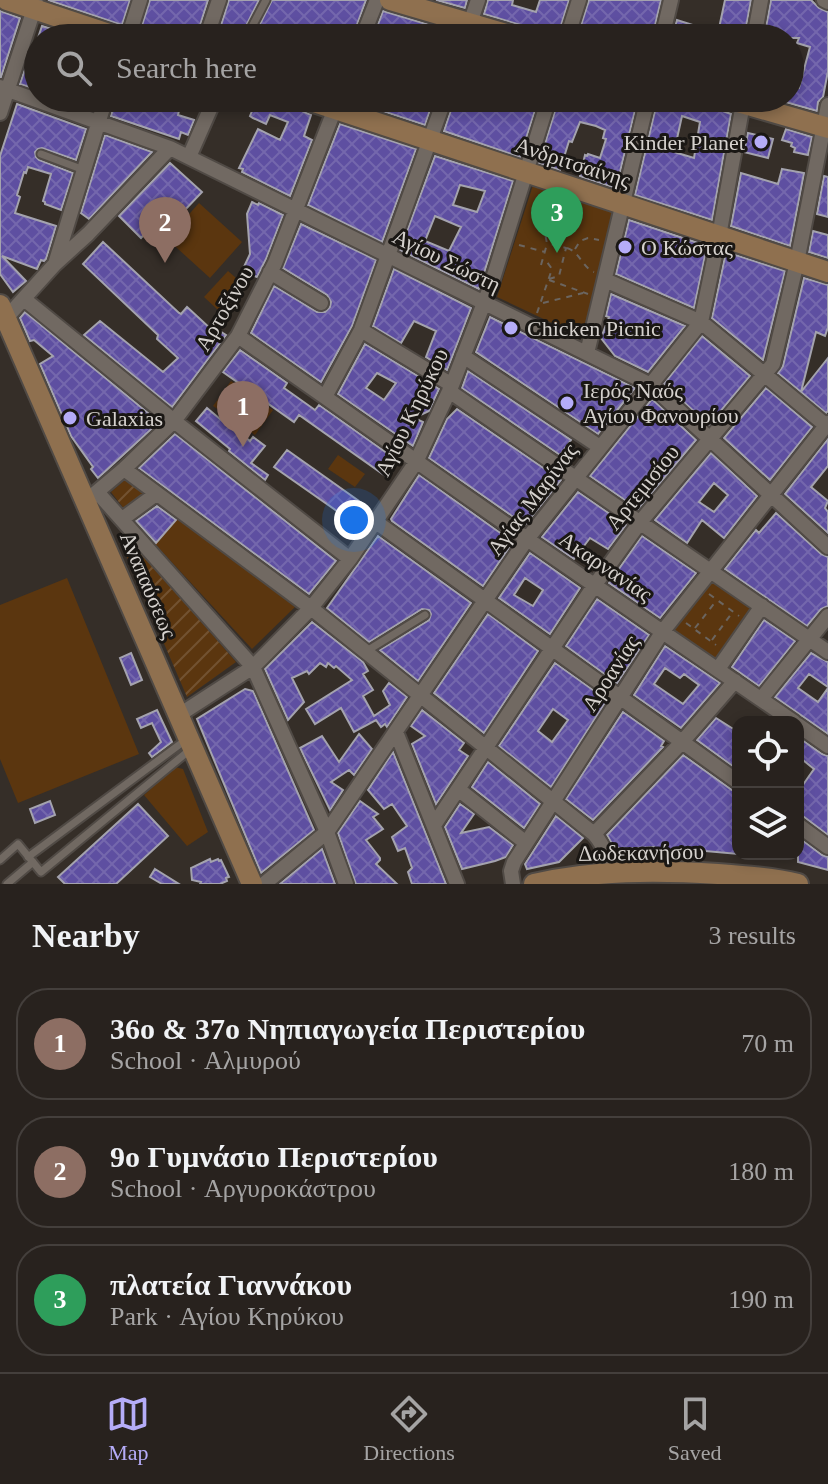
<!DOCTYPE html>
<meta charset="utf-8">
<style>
:root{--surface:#28221e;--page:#302a27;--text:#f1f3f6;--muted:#a5a4a4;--line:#443f3c;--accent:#b5acf8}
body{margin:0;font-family:"Times New Roman",serif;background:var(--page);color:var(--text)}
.controls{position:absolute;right:24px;bottom:24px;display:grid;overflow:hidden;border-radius:16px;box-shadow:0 4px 12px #0003}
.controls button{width:72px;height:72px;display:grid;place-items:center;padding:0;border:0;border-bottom:2px solid var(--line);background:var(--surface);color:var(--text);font:40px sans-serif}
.you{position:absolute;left:354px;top:520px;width:28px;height:28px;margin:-20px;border:6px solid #fff;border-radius:50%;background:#1a73e8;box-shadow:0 0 0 12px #1a73e833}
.badge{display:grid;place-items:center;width:52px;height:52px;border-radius:50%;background:var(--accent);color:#fff;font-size:26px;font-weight:700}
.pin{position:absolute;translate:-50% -66px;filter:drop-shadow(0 2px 4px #0008)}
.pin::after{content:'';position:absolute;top:42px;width:28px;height:24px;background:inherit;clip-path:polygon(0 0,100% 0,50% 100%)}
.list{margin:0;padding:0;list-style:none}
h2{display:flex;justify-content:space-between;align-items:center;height:104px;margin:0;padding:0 32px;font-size:34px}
h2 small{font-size:26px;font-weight:400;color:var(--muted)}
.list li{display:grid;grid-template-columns:52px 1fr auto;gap:24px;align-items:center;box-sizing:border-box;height:112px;margin:0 16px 16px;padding:0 16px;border:2px solid var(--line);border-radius:32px}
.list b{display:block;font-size:30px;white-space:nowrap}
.list p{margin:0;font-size:26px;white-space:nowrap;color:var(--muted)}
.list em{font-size:26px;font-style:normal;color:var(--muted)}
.icon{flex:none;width:44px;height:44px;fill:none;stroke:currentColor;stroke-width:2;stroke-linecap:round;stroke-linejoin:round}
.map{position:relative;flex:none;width:828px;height:884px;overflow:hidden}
.search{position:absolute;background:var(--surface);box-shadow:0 4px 12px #0003;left:24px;right:24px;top:24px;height:88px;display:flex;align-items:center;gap:20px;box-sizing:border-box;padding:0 28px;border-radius:44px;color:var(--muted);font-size:30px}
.sheet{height:488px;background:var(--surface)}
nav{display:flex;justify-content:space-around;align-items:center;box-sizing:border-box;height:112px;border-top:2px solid var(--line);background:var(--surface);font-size:22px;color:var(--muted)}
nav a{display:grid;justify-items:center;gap:4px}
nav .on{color:var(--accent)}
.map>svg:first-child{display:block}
</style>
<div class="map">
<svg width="828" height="884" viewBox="0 0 828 884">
<defs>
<pattern id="garden-furrows" width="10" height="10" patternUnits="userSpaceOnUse" patternTransform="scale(2)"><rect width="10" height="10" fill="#5b360f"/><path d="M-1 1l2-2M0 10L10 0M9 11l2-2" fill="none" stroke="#725231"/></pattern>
<pattern id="building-cross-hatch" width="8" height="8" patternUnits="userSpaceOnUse" patternTransform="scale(2)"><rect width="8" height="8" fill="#5e4fa1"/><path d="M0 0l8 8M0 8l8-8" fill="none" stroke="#7467ad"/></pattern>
</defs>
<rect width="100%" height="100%" fill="#352e28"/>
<!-- green -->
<path fill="#5b360f" d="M534,182L614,210L582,337L497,297Z
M199,203L242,242L210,278L167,239Z
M228,271L243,284L219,311L204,297Z
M231,381L273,410L255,435L213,406Z
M338,455L365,474L355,487L328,469Z
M178,518L295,607L252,649L155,544Z
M67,578L139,754L18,803L0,759V605Z
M712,578L755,609L716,663L673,631Z
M175,767L183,769L208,832L187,846L144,795Z"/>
<!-- garden -->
<path fill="url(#garden-furrows)" d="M126,479L147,494L125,510L111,492Z
M131,541L236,662L187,697L123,548Z"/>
<!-- building -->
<path fill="url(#building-cross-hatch)" stroke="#a4a3ae" stroke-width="2" fill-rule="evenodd" d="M48,0H130L122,25Z
M150,0H208L196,38H138Z
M229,0H259L240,38H217Z
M272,0H366L352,38H253Z
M436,0H467L465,8Z
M488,0H513L512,5L536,12L540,0H569L557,38H544L532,35L529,29L524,26L484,14Z
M589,0H661L652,38H577Z
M725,0H751L744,38H672L677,20L718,33Z
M771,0H811L819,8L828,12V71L823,97L818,102L817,111L771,98H790V85L799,88L810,47L797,43L799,38H764Z
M0,11L20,18L1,77H0Z
M383,11L456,33L455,38H428L409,33L408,38H373Z
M42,26L80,38H38Z
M32,48L38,50V90L20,84Z
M60,98H96L92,109Z
M116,98H133L165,108L168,98H182L178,115L194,120L188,135L181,132L179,139L111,116Z
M277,98H289L293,107L311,115L304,136L312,140L290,196L242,172L243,169L239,168L258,129L280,140L288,122L270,115L266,124L253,118L250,116L252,111L249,110L252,101L257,103L258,100L274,106Z
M349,98H434L425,125L349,100Z
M455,98H539L520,157L444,131Z
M559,98H597L620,105L622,98H638L616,188L580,176L585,155L587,156L588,154L600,158L606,139L603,138L605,130L596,126L580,122L572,142L569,141L560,170L539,163Z
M658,98H701L711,101L714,106L720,110L731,114L712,220L635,195ZM682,116L700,122L694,158L674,152Z
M17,104L86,129L76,160L42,148L38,149L35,152L36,157L39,160L73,173L61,210L45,204V202L43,201L51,174L28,167L26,173L24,172L17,195L20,197L15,213L56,226L46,259L44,261L41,260L37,269L2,256L26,281L13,292L0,274V156Z
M340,124L416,149L382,242L308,205Z
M786,129L812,137L808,155L794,152L795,148L791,146L792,143L782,140Z
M748,133L773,139L768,158L744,152Z
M105,135L152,152L89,219L81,213Z
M435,156L513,181L479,289L400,250ZM460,185L485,191L477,212L453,205ZM435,216L461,227L449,251L425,241Z
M170,163L202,192L160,236L151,227L141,238L119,216Z
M782,169L804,173L790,246L731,226L741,173L778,184Z
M824,176L828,177V217L817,214Z
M252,202L258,205L259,203L283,215L266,259L257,277L242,271L250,254L247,214Z
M629,220L707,246L694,308L616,274Z
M301,224L376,260L352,326L321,382L251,333L274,286L317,312H325L330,307L331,302L327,295L283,268Z
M813,231L828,235V258L809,252Z
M103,242L179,313L181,314L187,307L213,331L218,330L226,335L172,407L84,335L100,321L163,372L178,358L157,339L158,335L83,264Z
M726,252L785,271L763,360L712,318Z
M394,269L471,308L447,370L426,357L436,331L414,321L401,343L373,326Z
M804,278L828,285V327L825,336L816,332L801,392L778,373L783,366Z
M611,294L685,326L648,372L615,356L601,338L609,317L606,316Z
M25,312L159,422L98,478L91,469L93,467L71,436L40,364L53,356L34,340L30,341L20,318Z
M490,317L635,388L598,434L476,352Z
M702,336L750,376L709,425L664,384Z
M365,344L439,389L429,411L414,418L423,422L413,446L338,394ZM377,373L396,383L384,400L366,388Z
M240,350L287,383L284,388L315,410L319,405L398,461L387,477L299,415L294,422L223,372Z
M828,358V411L826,413L801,392Z
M468,371L571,440L560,455L462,388Z
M766,388L812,427L770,480L724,438Z
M652,399L696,440L638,509L590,476Z
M207,408L239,435L240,433L250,441L253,437L265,446L251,463L268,475L265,480L229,451L230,449L196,421Z
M457,409L561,480L525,525L429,458L447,419Z
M175,434L336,561L309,594L139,468Z
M828,439V466L811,487L828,501L825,508L828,512V533L785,494Z
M287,450L366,506L354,523L274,467Z
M711,453L757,496L724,538L702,520L687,543L655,520ZM714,483L728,495L714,512L699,502Z
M419,475L513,542L483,586L392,521L391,519Z
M578,492L626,525L608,549L590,538L574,559L542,537Z
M157,506L176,520L156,543L136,521Z
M776,513L821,554L828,557V606L821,609L807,626L725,569L756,530L759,533Z
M378,536L471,603L418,681L380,650L429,620L431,614L429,610L422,609L369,642L327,608Z
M642,536L696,573L660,618L609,583Z
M530,553L580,588L550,634L499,598ZM525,578L543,590L533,606L514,595Z
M597,599L649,635L617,683L566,646Z
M488,614L538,651L484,733L434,693Z
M764,620L795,641L759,686L732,667Z
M312,622L363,662L368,671L363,674L373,690L363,696L374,716L390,705L383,691L389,683L407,697L387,727L385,724L381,727L376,720L354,732L341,708L315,724L306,709L352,680L336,666L334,668L328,663L326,667L320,663L309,674L307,671L292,678L304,702L288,720L265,669Z
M665,646L720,683L681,728L634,695ZM665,668L680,678L684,674L699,685L683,704L654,684Z
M131,653L142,680L131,685L120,658Z
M811,653L828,662V687L809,674L798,688L818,702L828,688V734L775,697Z
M555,663L607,700L551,787L499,746ZM553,709L568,720L552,742L538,731Z
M245,689L253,691L314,830L261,873L197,719Z
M157,710L172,742L152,757L149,753L161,742L152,723L141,728L137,719Z
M422,710L464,743L459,750L468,756L436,804L412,744L425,736L411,726Z
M623,712L664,741L661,746L663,747L593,820L566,799Z
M716,718L738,732V770L697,740Z
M359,734L372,749L354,775L349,770L331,782L343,790L330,810L300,748L322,736L339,762Z
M798,737L822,754L828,756V835L804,817L798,815V792L814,769L798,756Z
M393,752L446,884H412L408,872L412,868L405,848L398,851L392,837L407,826L392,804L384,809L368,790Z
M683,755L732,790L738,792V854L694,850H654V847L620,849L611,842L607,835Z
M488,762L540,804L524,828L472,787Z
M50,801L55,815L35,823L30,809Z
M360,801L378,814L373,817L383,829L366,840L380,858V860L376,864L397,884H356L338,833Z
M138,804L168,836L116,884H65L58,877Z
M460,804L474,814L461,833L489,827L513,845L506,857L495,861L462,869L445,827Z
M556,816L583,838L559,862L527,869L525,864Z
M798,837L822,855L828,857V870L798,862Z
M322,849L335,884H280Z
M210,859L211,862L218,859L219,861L221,860L229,877L226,878L227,881L220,884H200L201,882L192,880L191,868Z
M155,869L179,884H162L150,877Z"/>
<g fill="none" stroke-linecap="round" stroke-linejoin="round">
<!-- lane casing -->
<g stroke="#504a45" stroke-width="11">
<path id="lane" d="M246,38L266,0
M41,154L84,170
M365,652L425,615
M28,857L187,739
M0,860L18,844L41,872L191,749
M7,884L33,862"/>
</g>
<!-- street casing -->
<g stroke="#504a45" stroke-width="18">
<path id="street" d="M824,0L828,2
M128,38L140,0
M206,38L219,0
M362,38L377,0
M465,38L478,0
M567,38L579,0
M662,38L671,0
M754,38L761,0
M0,87L170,148L651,385L828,547
M0,113L36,3
M189,157L215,98
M55,264L106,98
M270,272L321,303
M605,280L701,322L828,427
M24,299L174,421L350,559
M7,317L55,264L88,234L170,148
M361,330L452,385
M238,336L527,539L794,722
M587,353L648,98
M463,356L600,447
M449,391L828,652
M325,397L361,330L445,98
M124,469L311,608L594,834C605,847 607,856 608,873
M98,493L253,667L327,832L346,884
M86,501L124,469L174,421L238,336L275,263L339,98
M121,518L125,517L156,494
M376,522L738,782
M718,669L762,606
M761,699L828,616
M179,715L253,667L311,608L350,559L416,462L452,385L491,285L549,98
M798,725L828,746
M396,732L457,884
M458,789L526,843
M434,825L594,586L641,521L773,364L797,262L828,105
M798,825L828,847
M594,834L682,742L735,681
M264,884L327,832L527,539L701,322L719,236L744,98
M513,884L511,871L514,862L663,631L828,423"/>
</g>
<!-- secondary casing -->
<g stroke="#504a45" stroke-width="24">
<path id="secondary" d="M7,0L121,38
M390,0L520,38
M302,98L828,272
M724,98L828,128
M0,305L252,884
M534,884C595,870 656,870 718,874C745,876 772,878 798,884"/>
</g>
<!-- path -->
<path stroke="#6b6560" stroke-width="2" stroke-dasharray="6 6" stroke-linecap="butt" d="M519,245L545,252
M567,248C580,252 582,267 594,272
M575,249L580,241L588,238L599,240
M541,265L547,244
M549,279L559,276L566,248L547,243C542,222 546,216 556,199
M549,280L588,294
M543,303L583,293
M537,313L552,269L547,262L542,261
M709,594L739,616
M686,623L716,645
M695,628L716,601
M712,640L732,613"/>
<!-- lane -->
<use href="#lane" stroke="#716962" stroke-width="7"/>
<!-- street -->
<use href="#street" stroke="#716962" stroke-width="14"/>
<!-- secondary -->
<use href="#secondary" stroke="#8f704f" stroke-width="20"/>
</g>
<!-- markers -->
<g fill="#b5acf8" stroke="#1a1714" stroke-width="3">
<circle cx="761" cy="142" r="8"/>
<circle cx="625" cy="247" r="8"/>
<circle cx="511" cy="328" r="8"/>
<circle cx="567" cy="403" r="8"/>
<circle cx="70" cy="418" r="8"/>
</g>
<g text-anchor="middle" stroke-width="6" stroke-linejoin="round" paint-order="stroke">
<!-- poi labels -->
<g font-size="22" fill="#d5d1cd" stroke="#1a1714" text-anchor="start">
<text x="745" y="150" text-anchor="end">Kinder Planet</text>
<text x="641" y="255">Ο Κώστας</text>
<text x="527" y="336">Chicken Picnic</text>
<text x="583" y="398">Ιερός Ναός<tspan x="583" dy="25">Αγίου Φανουρίου</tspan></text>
<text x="86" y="426">Galaxias</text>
</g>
<!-- street labels -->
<g font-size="22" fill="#d5d1cd" stroke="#1a1714">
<text transform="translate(573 162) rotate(18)" y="8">Ανδριτσαίνης</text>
<text transform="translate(447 260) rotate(26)" y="8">Αγίου Σώστη</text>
<text transform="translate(224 308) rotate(-60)" y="8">Αρτοξίνου</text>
<text transform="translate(411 412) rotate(-64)" y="8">Αγίου Κηρύκου</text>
<text transform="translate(642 487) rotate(-51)" y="8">Αρτεμισίου</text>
<text transform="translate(532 499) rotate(-53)" y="8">Αγίας Μαρίνας</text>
<text transform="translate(606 566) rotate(34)" y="8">Ακαρνανίας</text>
<text transform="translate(149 585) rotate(67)" y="8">Αναπαύσεως</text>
<text transform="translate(610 673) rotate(-57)" y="8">Αροανίας</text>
<text transform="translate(641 852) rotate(-1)" y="8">Δωδεκανήσου</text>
</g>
</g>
</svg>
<div class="controls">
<button><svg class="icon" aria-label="locate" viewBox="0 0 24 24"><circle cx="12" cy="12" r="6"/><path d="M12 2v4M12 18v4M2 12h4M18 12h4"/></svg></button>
<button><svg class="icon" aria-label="layers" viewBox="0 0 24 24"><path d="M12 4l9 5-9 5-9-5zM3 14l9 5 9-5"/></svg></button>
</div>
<div class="you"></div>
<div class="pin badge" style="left:243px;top:447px;background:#8d6e63">1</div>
<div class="pin badge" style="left:165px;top:263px;background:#8d6e63">2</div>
<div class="pin badge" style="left:557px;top:253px;background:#2e9e5b">3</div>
<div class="search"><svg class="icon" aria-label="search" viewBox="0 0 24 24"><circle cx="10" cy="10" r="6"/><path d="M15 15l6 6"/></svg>Search here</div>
</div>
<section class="sheet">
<h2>Nearby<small>3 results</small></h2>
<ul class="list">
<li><span class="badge" style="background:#8d6e63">1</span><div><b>36ο &amp; 37ο Νηπιαγωγεία Περιστερίου</b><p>School · Αλμυρού</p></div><em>70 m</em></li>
<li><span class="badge" style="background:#8d6e63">2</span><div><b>9ο Γυμνάσιο Περιστερίου</b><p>School · Αργυροκάστρου</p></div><em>180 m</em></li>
<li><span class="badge" style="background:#2e9e5b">3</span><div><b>πλατεία Γιαννάκου</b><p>Park · Αγίου Κηρύκου</p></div><em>190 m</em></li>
</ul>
</section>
<nav>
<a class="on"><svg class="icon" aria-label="map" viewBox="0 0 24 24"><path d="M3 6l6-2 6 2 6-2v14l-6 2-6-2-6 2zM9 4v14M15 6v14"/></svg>Map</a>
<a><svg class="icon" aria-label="directions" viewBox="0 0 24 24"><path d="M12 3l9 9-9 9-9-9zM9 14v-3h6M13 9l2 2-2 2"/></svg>Directions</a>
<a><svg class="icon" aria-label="saved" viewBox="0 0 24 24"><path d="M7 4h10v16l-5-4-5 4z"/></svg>Saved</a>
</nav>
